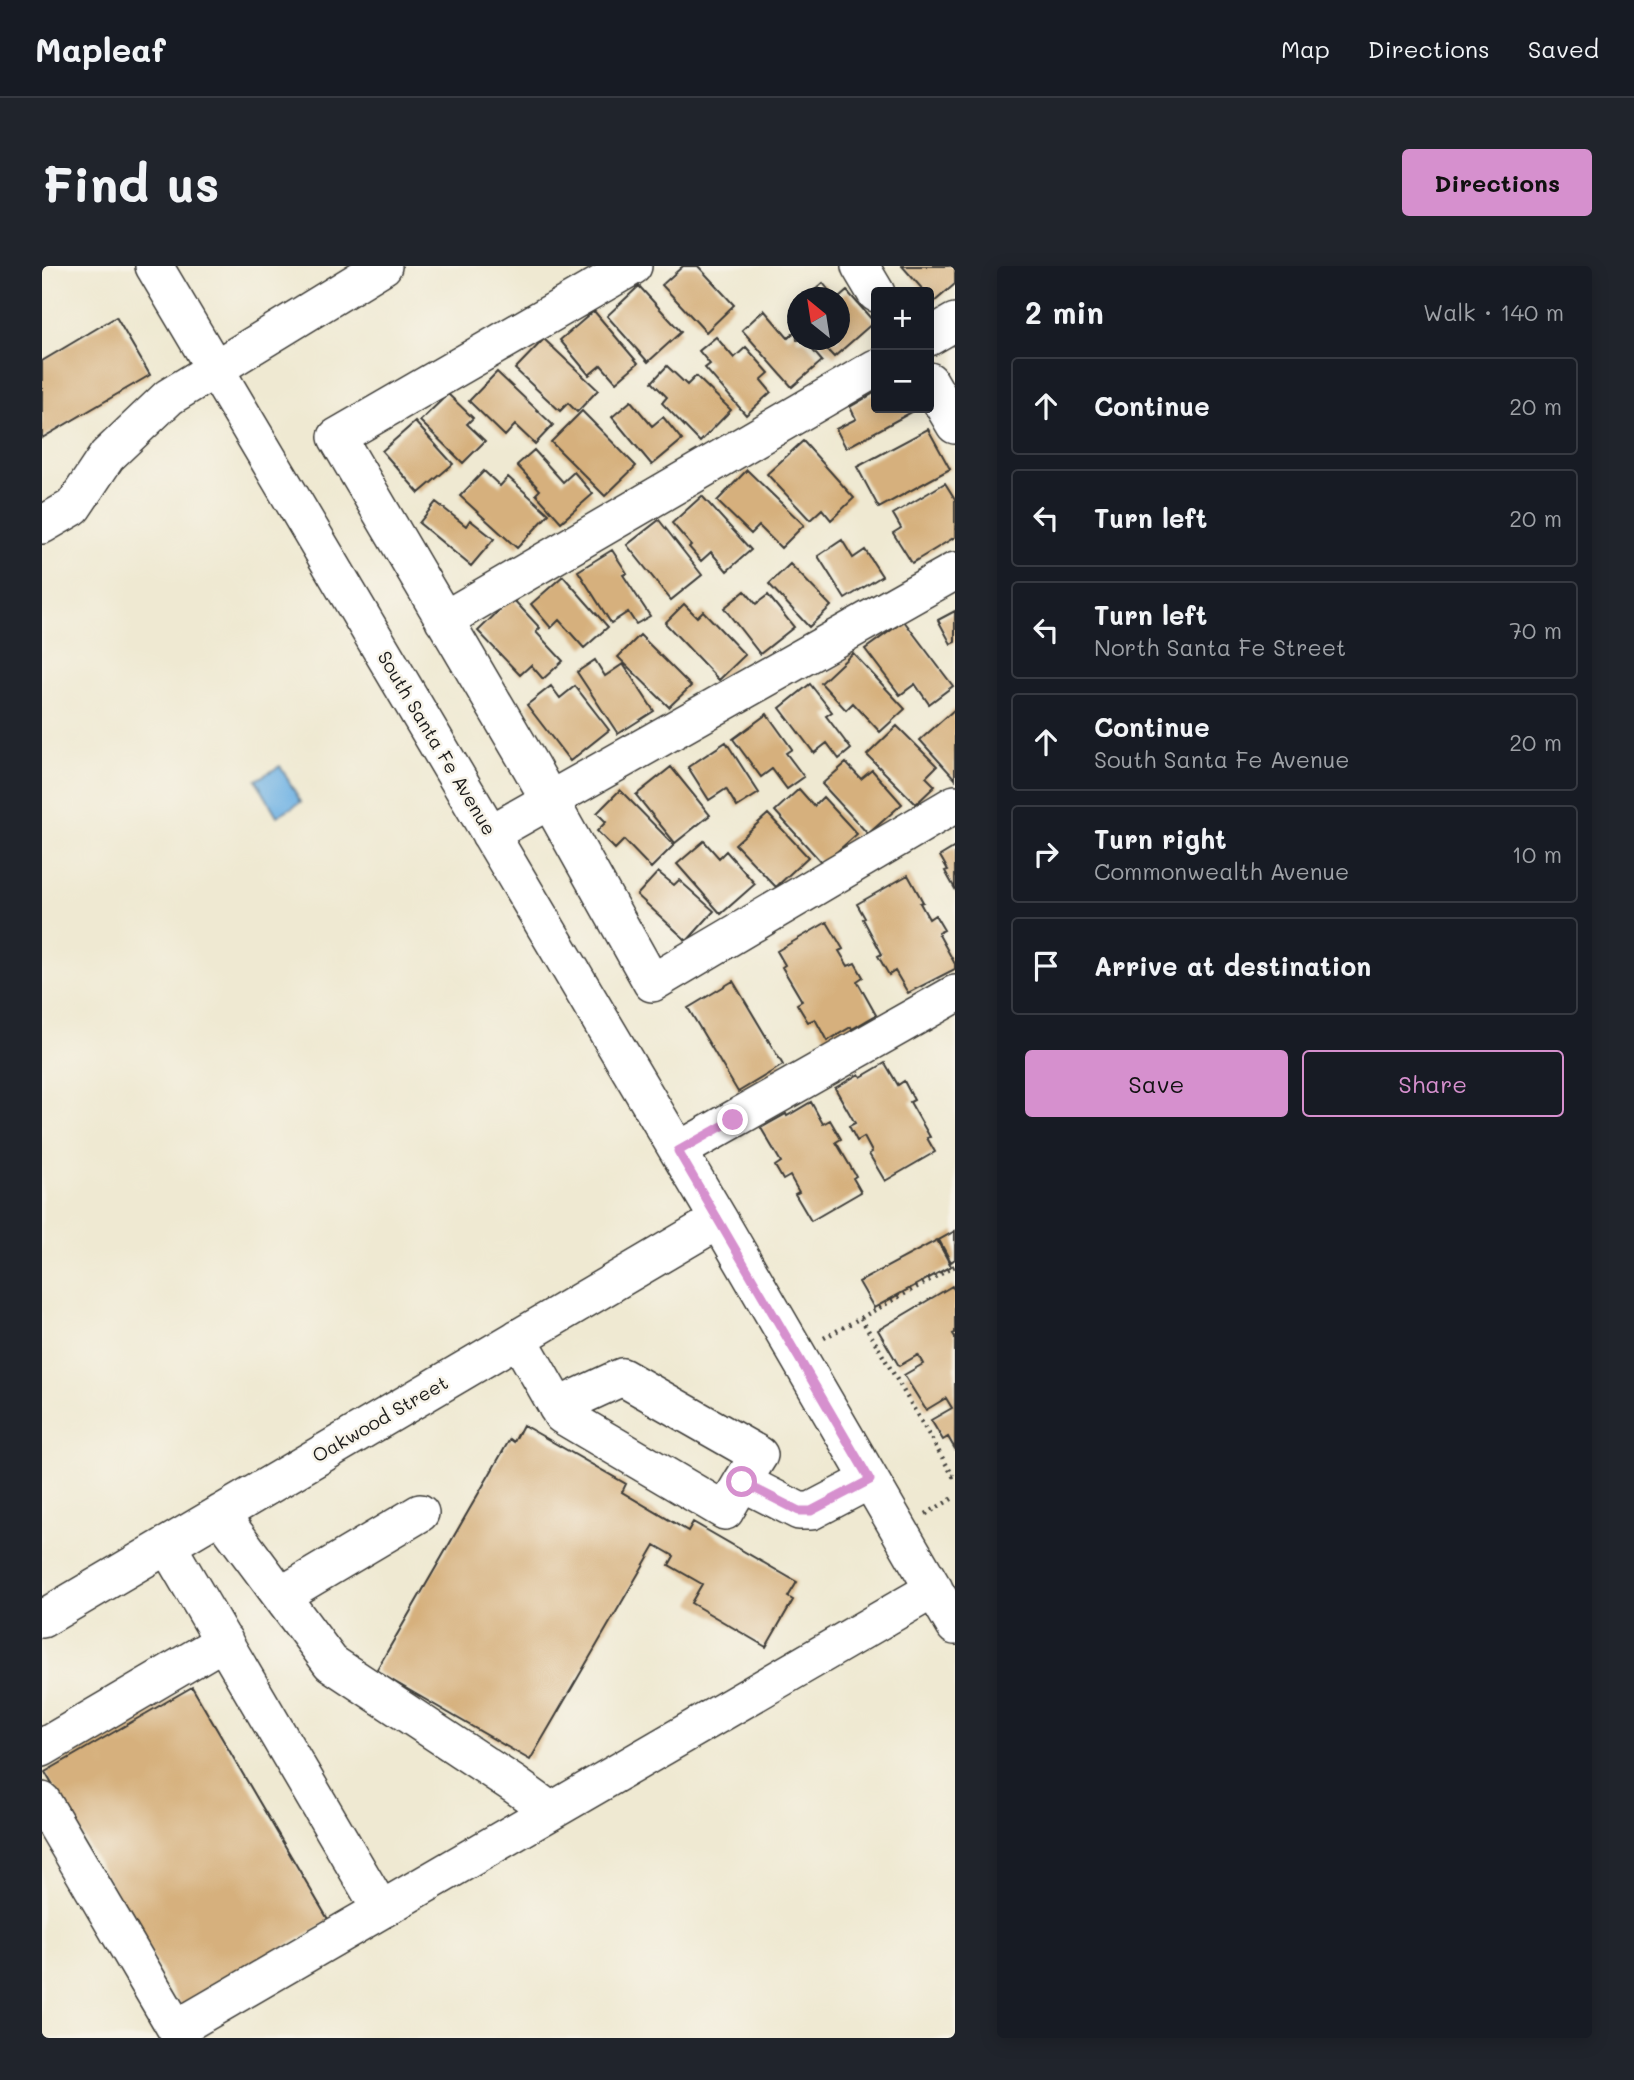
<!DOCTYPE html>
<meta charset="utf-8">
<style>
:root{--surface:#171b24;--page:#20242c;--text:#f1f3f6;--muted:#9ea1a6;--line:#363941;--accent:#d690ce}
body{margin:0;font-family:Mali,sans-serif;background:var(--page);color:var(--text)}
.controls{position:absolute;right:21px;top:21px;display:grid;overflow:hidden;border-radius:7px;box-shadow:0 4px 18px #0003}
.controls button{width:63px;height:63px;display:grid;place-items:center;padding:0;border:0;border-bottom:2px solid var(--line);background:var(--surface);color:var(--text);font:35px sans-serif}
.compass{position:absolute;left:745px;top:21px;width:63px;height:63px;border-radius:50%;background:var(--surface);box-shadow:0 4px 18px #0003;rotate:330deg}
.stop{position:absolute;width:21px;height:21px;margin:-16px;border:5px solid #d690ce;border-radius:50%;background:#fff}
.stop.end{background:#d690ce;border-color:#fff;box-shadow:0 2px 7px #0008}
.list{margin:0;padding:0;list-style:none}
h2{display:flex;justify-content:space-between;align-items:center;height:91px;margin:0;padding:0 28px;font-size:30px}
h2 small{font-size:23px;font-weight:400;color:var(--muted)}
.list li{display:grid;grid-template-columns:46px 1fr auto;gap:21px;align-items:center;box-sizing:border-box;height:98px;margin:0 14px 14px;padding:0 14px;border:2px solid var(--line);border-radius:7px}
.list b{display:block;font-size:26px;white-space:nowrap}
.list p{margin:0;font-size:23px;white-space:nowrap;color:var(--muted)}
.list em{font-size:23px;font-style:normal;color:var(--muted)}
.actions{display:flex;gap:14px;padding:21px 28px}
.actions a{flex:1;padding:16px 0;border:2px solid var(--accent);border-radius:7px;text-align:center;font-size:24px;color:var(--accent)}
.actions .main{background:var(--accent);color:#111}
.icon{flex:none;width:38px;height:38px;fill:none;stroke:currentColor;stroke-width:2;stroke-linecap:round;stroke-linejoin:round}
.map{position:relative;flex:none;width:913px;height:1772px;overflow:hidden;border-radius:7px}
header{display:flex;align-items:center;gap:42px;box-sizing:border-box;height:98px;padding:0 35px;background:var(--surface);border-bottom:2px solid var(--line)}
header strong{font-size:33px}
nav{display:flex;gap:38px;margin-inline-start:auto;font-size:24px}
.intro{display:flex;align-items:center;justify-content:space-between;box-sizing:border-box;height:168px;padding:0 42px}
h1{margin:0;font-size:49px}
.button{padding:18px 32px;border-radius:7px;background:var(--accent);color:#111;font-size:24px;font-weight:700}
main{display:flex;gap:42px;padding:0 42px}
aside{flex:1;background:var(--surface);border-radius:7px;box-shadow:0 4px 18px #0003}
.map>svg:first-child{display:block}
</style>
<header>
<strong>Mapleaf</strong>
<nav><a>Map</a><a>Directions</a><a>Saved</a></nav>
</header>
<div class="intro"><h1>Find us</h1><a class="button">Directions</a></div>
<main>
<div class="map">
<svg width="913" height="1772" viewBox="0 0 913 1772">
<rect width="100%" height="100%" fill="#f7f3e8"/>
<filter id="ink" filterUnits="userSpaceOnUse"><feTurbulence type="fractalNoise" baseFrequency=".0143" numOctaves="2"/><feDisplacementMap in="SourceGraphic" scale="14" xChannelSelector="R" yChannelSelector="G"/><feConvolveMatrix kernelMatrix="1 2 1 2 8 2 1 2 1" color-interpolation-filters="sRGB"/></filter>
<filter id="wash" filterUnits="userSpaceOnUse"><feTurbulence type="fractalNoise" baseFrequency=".00686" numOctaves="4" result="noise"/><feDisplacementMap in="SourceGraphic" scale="28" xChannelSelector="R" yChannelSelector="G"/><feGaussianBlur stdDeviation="1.57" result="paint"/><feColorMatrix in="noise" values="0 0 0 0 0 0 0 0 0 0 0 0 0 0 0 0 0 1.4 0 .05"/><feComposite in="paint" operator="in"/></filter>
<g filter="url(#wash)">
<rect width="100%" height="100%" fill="#efe9d2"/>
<!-- water -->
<path fill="#6fb2e4" stroke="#466780" stroke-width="2" d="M238,500L259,536L235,550L214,514Z"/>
<g id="blocks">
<!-- building -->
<path fill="#d6b07d" d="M641,0H656L692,39L664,66L620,19Z
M860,0H913V18L892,36L887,30V26H883Z
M781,17L793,32H764Z
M597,20L639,66L606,96L565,50Z
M805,25L832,56L792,91L776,74H797V32Z
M722,44L746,72L754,65L755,74H762L780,95L750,121L700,64Z
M552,45L596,97L574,116L559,99L547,109L518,74Z
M74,51L108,109L0,172V95Z
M674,71L692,92L704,81L727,107L719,114L729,126L704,149L663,102L668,98L657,85Z
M502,73L556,124L535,146L526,137L518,145L473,103Z
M625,100L645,119L654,110L689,144L658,176L620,137L625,131L610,116Z
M455,106L511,159L493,178L473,159L463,170L427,135Z
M834,126V142H877L804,182L794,163L814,153L808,141Z
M406,128L431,152L425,158L443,175L421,197L378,155Z
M589,135L610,160L621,151L640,174L610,199L570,151Z
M540,145L594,200L563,230L509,176Z
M373,156L411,198L377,227L340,185Z
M886,163L908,203L837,242L815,201Z
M761,175L812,232L789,254L780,243L768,254L725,208Z
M492,184L521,216L532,206L551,228L519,256L494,228L498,224L475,199Z
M705,204L762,259L739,282L717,260L709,268L675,235Z
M442,205L458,220L466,211L507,248L475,282L418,230Z
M903,217L913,233V271L870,297L851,267L859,262L851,248Z
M660,230L709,284L685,305L669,286L659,295L647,281L649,279L630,257Z
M394,236L424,260L428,254L452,273L429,300L377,257Z
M617,254L660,309L629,334L585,279Z
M800,274L811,292L823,284L840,310L803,333L776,290Z
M570,284L585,307L581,309L608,350L594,358L586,346L569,357L536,305Z
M748,298L789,340L767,361L727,318Z
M521,310L566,361L542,382L517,354L509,362L489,338Z
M703,325L714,338L726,329L752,361L718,388L682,342Z
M470,332L498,362L494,366L521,395L501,413L489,399L478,409L436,365Z
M642,338L655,351L661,345L703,389L677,414L623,357Z
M913,345V376L909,378L896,354Z
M862,355L911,420L887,438L873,418L858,429L823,383Z
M598,369L649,420L627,441L576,391Z
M811,387L863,443L838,466L811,437L804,444L779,417Z
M553,394L563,410L581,398L612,445L576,468L535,406Z
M768,418L790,446L784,450L809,483L797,493L785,477L772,487L738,442Z
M509,420L518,432L533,420L567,464L528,495L485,439Z
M913,443V513L878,474Z
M725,448L750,483L744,487L762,511L745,523L730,503L719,511L691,473Z
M855,460L895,500L884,511L893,520L874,538L825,489Z
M684,476L717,527L695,541L684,523L667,534L646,501Z
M804,497L819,513L830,504L860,538L826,568L780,518Z
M629,501L668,549L633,577L594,529Z
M757,523L772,540L781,531L815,568L781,598L733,545Z
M578,524L632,579L609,602L582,574L573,583L555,565L564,556L555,547Z
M726,548L766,591L734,621L693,578Z
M662,575L677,592L684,585L713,618L679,648L635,598Z
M913,581V623L903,605L906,604L898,590Z
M616,606L632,619L637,614L672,645L645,675L595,629Z
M866,609L881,636L878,637L887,653L893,649L902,664L896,667L913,698V703L866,727L853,705L847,709L836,690L840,688L821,653L823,652L815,638Z
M785,656L801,683L797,685L806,700L813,697L821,711L815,715L834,749L810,763L809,761L785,775L773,753L766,756L755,738L760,735L740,701L743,699L735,685Z
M691,715L741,799L696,826L646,742Z
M843,797L856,819L862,815L872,834L868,836L888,871L885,872L893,886L843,915L827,888L830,886L822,871L815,875L807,860L813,857L793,822L817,808L819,811Z
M769,836L781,858L788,854L799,873L794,876L814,910L811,912L819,926L769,955L753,928L757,926L748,910L741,914L733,900L739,896L719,862L744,848L745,850Z
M913,965V993L909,996L897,974Z
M895,974L909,1000L832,1042L817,1016Z
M910,1020L913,1025V1067L911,1068L913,1071V1183L906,1171L901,1174L889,1154L910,1142L904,1132L884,1144L862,1109L881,1098L876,1089L857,1100L836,1064Z
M481,1159L584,1218L580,1226L646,1265L651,1256L755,1316L746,1331L751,1334L724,1381L649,1337L660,1318L627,1299L632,1290L613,1279L488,1494L334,1405L468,1173L472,1176Z
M150,1421L287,1655L140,1741L3,1506Z"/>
</g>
</g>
<g filter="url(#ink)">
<use href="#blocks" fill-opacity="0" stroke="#3c3b37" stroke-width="2"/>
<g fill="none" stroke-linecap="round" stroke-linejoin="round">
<!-- minor casing -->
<g stroke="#3c3b37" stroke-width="40">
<path id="minor" d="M112,0L677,954L913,1360
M591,0L295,171L489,501L610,717L913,538
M818,0L834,27
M887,71L913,56
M887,115L913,159
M0,259L31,241L65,190L127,131L341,0
M402,354L834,102
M448,568L913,305
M636,885L913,728
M476,1072L520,1149L683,1245L700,1216L757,1245H769L828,1214
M515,1141L580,1111L717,1189L700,1216
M178,1248L289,1397L473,1519L509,1545
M125,1279L339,1644
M240,1329L378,1247
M0,1353L677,954
M0,1482L182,1375
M0,1535L134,1763L892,1323"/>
</g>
<!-- path -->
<path stroke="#3c3b37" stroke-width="4.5" stroke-dasharray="2 5" stroke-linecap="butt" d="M819,1052L911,1210L913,1209
M782,1072L913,1000
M884,1248L913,1231"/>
<!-- minor -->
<use href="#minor" stroke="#fff" stroke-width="37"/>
</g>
</g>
<g fill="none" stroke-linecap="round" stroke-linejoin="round" filter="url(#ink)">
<!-- route -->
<path stroke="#d690ce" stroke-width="9" d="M691,854L636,885L828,1214L769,1245H757L700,1216"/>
</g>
<g text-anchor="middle" stroke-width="5" stroke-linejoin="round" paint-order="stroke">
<!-- street labels -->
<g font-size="19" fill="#1c1c1c" stroke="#f7f3e8">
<text transform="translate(395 477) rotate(59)" y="7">South Santa Fe Avenue</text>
<text transform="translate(338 1153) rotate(-30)" y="7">Oakwood Street</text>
</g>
</g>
</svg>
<div class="controls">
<button>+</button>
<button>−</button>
</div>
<svg class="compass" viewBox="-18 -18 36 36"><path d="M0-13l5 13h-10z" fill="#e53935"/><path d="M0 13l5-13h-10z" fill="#9ea1a6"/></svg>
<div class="stop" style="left:700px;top:1216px"></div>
<div class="stop end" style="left:691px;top:854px"></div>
</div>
<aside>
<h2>2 min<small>Walk · 140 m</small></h2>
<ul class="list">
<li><svg class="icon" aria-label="ahead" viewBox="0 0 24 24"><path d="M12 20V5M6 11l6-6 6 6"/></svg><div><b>Continue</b></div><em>20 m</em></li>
<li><svg class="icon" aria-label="left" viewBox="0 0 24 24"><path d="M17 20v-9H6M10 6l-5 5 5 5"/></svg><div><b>Turn left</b></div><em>20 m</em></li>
<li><svg class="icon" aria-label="left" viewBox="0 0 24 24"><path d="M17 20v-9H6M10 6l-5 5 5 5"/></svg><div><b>Turn left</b><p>North Santa Fe Street</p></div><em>70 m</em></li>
<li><svg class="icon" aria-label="ahead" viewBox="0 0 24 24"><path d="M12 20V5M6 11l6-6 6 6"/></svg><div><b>Continue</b><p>South Santa Fe Avenue</p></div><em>20 m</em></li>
<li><svg class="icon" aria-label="right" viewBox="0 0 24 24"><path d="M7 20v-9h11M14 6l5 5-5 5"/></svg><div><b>Turn right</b><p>Commonwealth Avenue</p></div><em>10 m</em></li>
<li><svg class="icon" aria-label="arrive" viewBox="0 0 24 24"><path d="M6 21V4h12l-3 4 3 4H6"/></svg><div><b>Arrive at destination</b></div></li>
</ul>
<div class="actions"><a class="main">Save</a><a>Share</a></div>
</aside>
</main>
